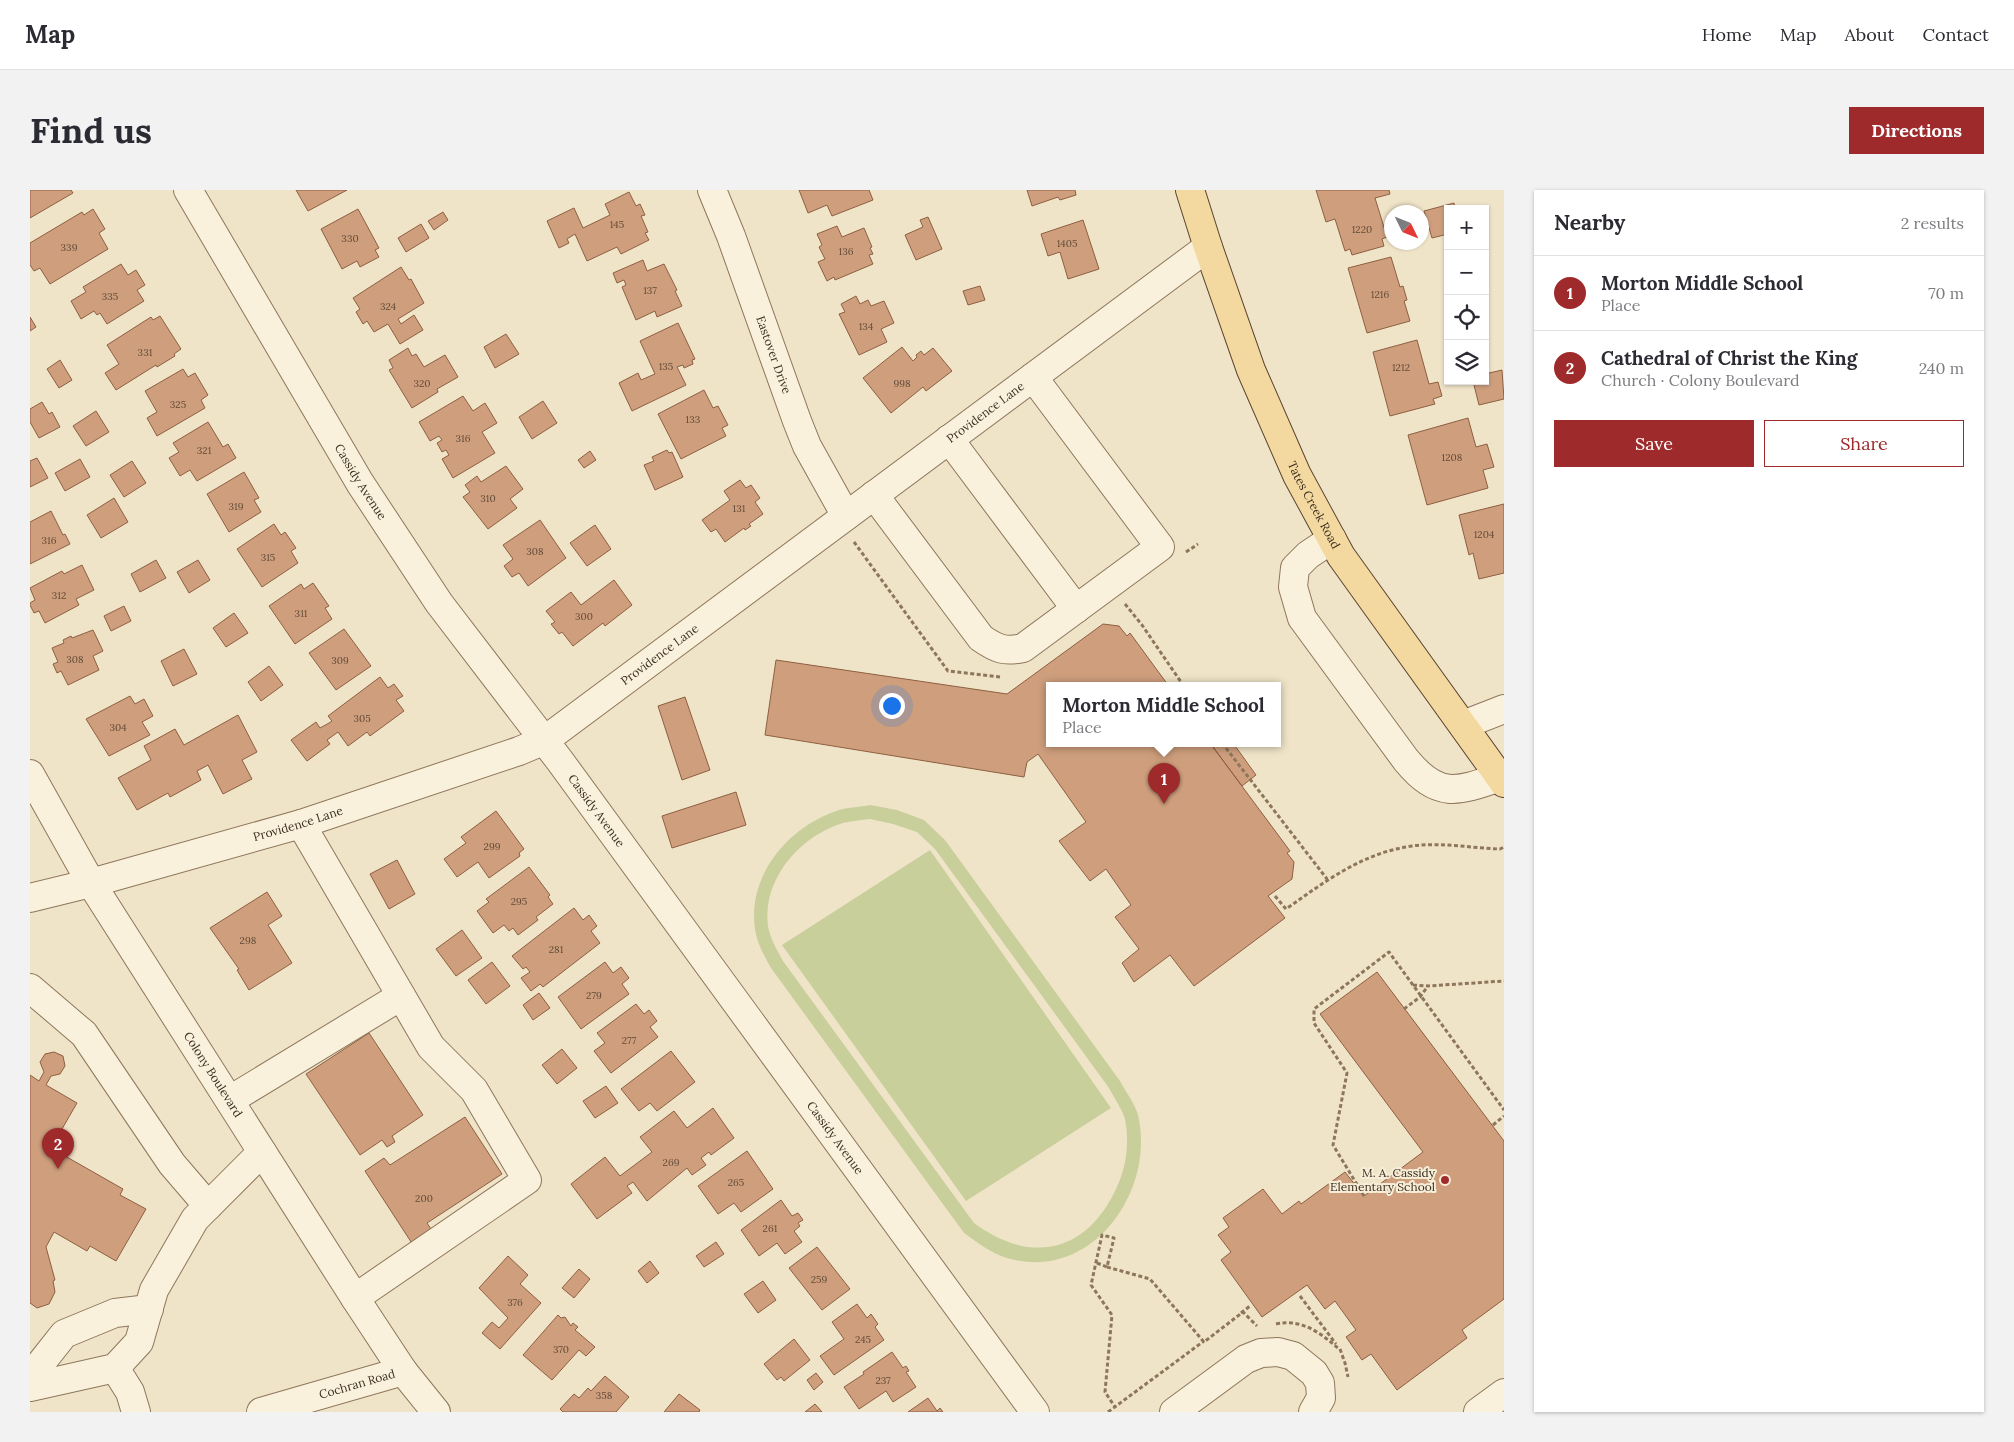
<!DOCTYPE html>
<meta charset="utf-8">
<style>
:root{--surface:#fff;--page:#f2f2f3;--text:#2b2b33;--muted:#7c7c81;--line:#e1e1e2;--accent:#9e2a2b}
body{margin:0;font-family:Lora,serif;background:var(--page);color:var(--text)}
.controls{position:absolute;right:15px;top:15px;display:grid;overflow:hidden;border-radius:0px;box-shadow:0 1px 4px #0004}
.controls button{width:45px;height:45px;display:grid;place-items:center;padding:0;border:0;border-bottom:1px solid var(--line);background:var(--surface);color:var(--text);font:25px sans-serif}
.compass{position:absolute;left:1354px;top:15px;width:45px;height:45px;border-radius:50%;background:var(--surface);box-shadow:0 1px 4px #0004;rotate:133deg}
.you{position:absolute;left:861px;top:515px;width:18px;height:18px;margin:-12px;border:4px solid #fff;border-radius:50%;background:#1a73e8;box-shadow:0 0 0 8px #1a73e833}
.badge{display:grid;place-items:center;width:32px;height:32px;border-radius:50%;background:var(--accent);color:#fff;font-size:16px;font-weight:700}
.pin{position:absolute;translate:-50% -41px;filter:drop-shadow(0 1px 2px #0008)}
.pin::after{content:'';position:absolute;top:26px;width:18px;height:15px;background:inherit;clip-path:polygon(0 0,100% 0,50% 100%)}
.popup{position:absolute;left:1016px;top:492px;width:235px;height:65px;box-sizing:border-box;display:grid;place-content:center;border-radius:0px;background:var(--surface);filter:drop-shadow(0 1px 4px #0005);font-size:16px;white-space:nowrap;color:var(--muted)}
.popup b{font-size:19px;color:var(--text)}
.popup::after{content:'';position:absolute;left:50%;top:100%;margin-left:-10px;border:10px solid transparent;border-top-color:var(--surface)}
.list{margin:0;padding:0;list-style:none}
h2{display:flex;justify-content:space-between;align-items:center;height:65px;margin:0;padding:0 20px;font-size:21px}
h2 small{font-size:16px;font-weight:400;color:var(--muted)}
.list li{display:grid;grid-template-columns:32px 1fr auto;gap:15px;align-items:center;box-sizing:border-box;height:75px;padding:0 20px;border-top:1px solid var(--line)}
.list b{display:block;font-size:19px;white-space:nowrap}
.list p{margin:0;font-size:16px;white-space:nowrap;color:var(--muted)}
.list em{font-size:16px;font-style:normal;color:var(--muted)}
.actions{display:flex;gap:10px;padding:15px 20px}
.actions a{flex:1;padding:11px 0;border:1px solid var(--accent);border-radius:0px;text-align:center;font-size:18px;color:var(--accent)}
.actions .main{background:var(--accent);color:#fff}
.icon{flex:none;width:28px;height:28px;fill:none;stroke:currentColor;stroke-width:2;stroke-linecap:round;stroke-linejoin:round}
.map{position:relative;flex:none;width:1474px;height:1222px;overflow:hidden;border-radius:0px}
header{display:flex;align-items:center;gap:30px;box-sizing:border-box;height:70px;padding:0 25px;background:var(--surface);border-bottom:1px solid var(--line)}
header strong{font-size:24px}
nav{display:flex;gap:28px;margin-inline-start:auto;font-size:18px}
.intro{display:flex;align-items:center;justify-content:space-between;box-sizing:border-box;height:120px;padding:0 30px}
h1{margin:0;font-size:35px}
.button{padding:12px 22px;border-radius:0px;background:var(--accent);color:#fff;font-size:18px;font-weight:700}
main{display:flex;gap:30px;padding:0 30px}
aside{flex:1;background:var(--surface);border-radius:0px;box-shadow:0 1px 4px #0004}
.map>svg:first-child{display:block}
</style>
<header>
<strong>Map</strong>
<nav><a>Home</a><a>Map</a><a>About</a><a>Contact</a></nav>
</header>
<div class="intro"><h1>Find us</h1><a class="button">Directions</a></div>
<main>
<div class="map">
<svg width="1474" height="1222" viewBox="0 0 1474 1222">
<rect width="100%" height="100%" fill="#f0e4c8"/>
<!-- green -->
<path fill="#c9cf9b" fill-rule="evenodd" d="M840,615L867,620L894,630L915,650L1090,891C1096,902 1105,914 1108,925C1126,1002 1061,1093 977,1068C961,1063 948,1053 934,1043L741,778C734,766 727,753 725,739C717,685 759,636 809,620C819,617 830,617 840,615ZM840,629L863,634L887,642L905,659L1079,898C1084,908 1092,919 1095,929C1100,955 1096,980 1084,1003C1053,1065 998,1073 944,1033L753,771C747,760 740,748 738,736C732,689 770,646 813,633C821,631 831,630 840,629Z
M900,660L1081,918L936,1011L752,755Z"/>
<!-- building -->
<path fill="#cf9f7d" stroke="#8d5f41" d="M0,0H41L43,3L0,28Z
M266,0H317L278,21Z
M769,0H839L843,10L802,26L797,15L778,23Z
M997,0H1045L1046,5L1030,10L1028,7L1002,16Z
M1286,0H1359L1360,4L1345,8L1357,47L1352,49L1354,56L1322,65L1320,59L1315,61L1305,29L1296,32Z
M599,2L606,16L610,14L615,25L611,26L618,42L615,43L619,50L591,64L587,57L557,71L545,44L537,49L539,53L529,58L517,31L544,18L553,38L580,25L575,14Z
M1424,13L1425,19H1418V44L1402,48L1394,21Z
M63,19L75,39L69,43L78,59L20,94L10,78L4,81L0,75V53L52,22L54,25Z
M328,19L349,58L345,60L349,67L330,77L327,71L312,79L291,39Z
M413,22L418,30L404,40L398,31Z
M898,27L912,59L886,70L875,45L893,37L890,30Z
M1053,30L1069,79L1038,89L1030,62L1018,66L1011,44Z
M391,34L399,48L376,62L368,48Z
M807,36L812,47L834,38L842,57L840,58L843,64L839,65L843,74L805,90L804,87L797,91L788,72L795,69L789,57L792,55L787,44Z
M1361,67L1370,97L1373,96L1377,110L1374,111L1380,131L1337,143L1318,78Z
M613,70L617,81L634,74L647,100L645,101L652,116L627,127L625,121L606,130L592,97L596,95L594,90L587,93L583,83Z
M91,74L98,85L106,80L115,95L107,100L114,111L77,134L70,123L67,125L64,121L51,129L41,111L56,102L53,97Z
M371,77L379,90L381,89L394,113L368,129L371,134L384,125L393,140L370,154L358,134L344,142L337,131L333,134L326,122L330,119L323,108Z
M950,96L955,110L938,115L933,101Z
M826,106L830,114L838,110L841,116L854,111L864,133L851,139L857,152L829,165L809,124L815,122L811,114Z
M130,126L151,159L144,164L145,166L127,177L126,175L86,200L75,183L89,174L77,155L121,127L123,130Z
M0,127L6,137L0,141Z
M648,133L665,169L662,170L663,174L654,178L653,175L647,177L656,195L602,221L589,193L608,183L611,190L625,184L610,151Z
M476,144L489,164L465,178L454,157Z
M1387,150L1399,194L1408,192L1412,206L1403,209L1405,214L1360,226L1343,162Z
M872,157L883,171L887,167L886,165L891,161L894,165L903,158L922,181L896,201L893,197L861,223L833,188Z
M378,158L382,166L386,164L394,177L415,165L428,187L407,199L408,202L382,218L359,180L363,178L359,170Z
M30,170L42,190L29,198L17,179Z
M153,179L158,187L165,183L178,205L171,210L175,218L127,246L117,228L127,222L115,201Z
M1472,180L1474,209L1449,215L1443,191H1455V184Z
M674,200L683,218L688,216L698,235L692,238L696,246L651,269L628,224Z
M433,206L443,221L455,213L467,233L452,242L465,263L423,288L412,269L419,265L416,260L412,262L407,253L412,250L409,246L400,251L389,232Z
M513,211L527,233L502,249L489,227Z
M12,212L19,224L22,222L30,237L9,248L0,232V219Z
M66,221L79,242L56,256L43,236Z
M1438,228L1446,257L1457,254L1464,277L1453,280L1458,298L1397,315L1378,245Z
M178,232L193,257L198,254L206,268L167,291L160,280L150,286L139,268L149,262L143,253Z
M637,260L639,263L642,262L653,287L625,300L614,275L624,271L622,267Z
M560,261L566,270L554,278L548,270Z
M7,268L18,288L0,297V271Z
M50,269L60,287L35,301L25,283Z
M102,271L116,293L94,307L80,285Z
M476,276L493,299L480,309L487,318L458,339L433,307L440,302L435,295L447,286L451,292Z
M214,282L229,308L224,310L231,322L199,342L177,304Z
M710,290L716,298L721,295L730,308L725,312L733,324L719,334L721,336L715,340L714,338L695,352L686,339L681,342L672,330L700,310L694,301Z
M84,308L98,332L71,348L57,325Z
M1474,314V383L1449,389L1443,363L1439,365L1429,325Z
M21,321L33,345L35,344L40,354L0,374V332Z
M510,330L536,368L498,396L489,383L482,387L474,376L483,369L473,355Z
M244,334L251,345L255,342L266,358L261,361L268,373L232,397L207,359Z
M565,335L581,359L557,376L540,353Z
M126,370L136,388L110,402L101,384Z
M168,370L180,390L159,403L147,382Z
M52,375L64,400L46,409L49,415L15,433L9,421L4,423L0,415V413L5,410L0,398L32,381L34,384Z
M584,390L602,415L575,436L573,433L543,456L532,442L529,444L521,434L525,432L516,421L541,402L551,415Z
M283,393L299,416L295,418L302,429L265,454L239,416L271,394L274,399Z
M94,416L101,431L81,441L74,426Z
M204,423L218,443L196,457L183,438Z
M1073,434L1089,436L1097,446L1100,443L1138,495H1020V553H1180L1260,661L1257,663L1264,672L1262,689L1238,706L1255,728L1164,796L1140,765L1104,792L1092,773L1109,759L1085,727L1101,715L1076,679L1060,691L1029,651L1056,632L1008,564L997,572L994,587L735,545L746,470L977,504Z
M314,439L341,476L306,500L279,463Z
M63,440L73,461L63,466L69,480L38,495L31,481L27,483L23,474L28,472L22,458L34,453L33,450L41,446L42,448Z
M154,459L167,484L143,496L131,471Z
M239,476L253,495L231,511L218,492Z
M350,487L358,498L364,494L373,506L366,510L374,521L340,546L337,542L318,556L308,542L297,550L300,554L277,571L261,550L286,532L290,538L299,533L302,531L298,526Z
M100,506L105,514L114,509L123,526L112,532L120,545L79,566L56,529Z
M655,507L680,580L652,590L628,516Z
M208,525L227,562L212,570L222,589L193,604L178,575L167,581L171,590L140,607L138,603L107,620L88,588L121,570L114,556L145,539L154,555Z
M1180,553H1203L1226,585L1212,596Z
M706,602L716,635L642,658L632,626Z
M466,621L494,659L489,663L490,666L459,688L448,672L427,687L414,669L436,653L431,647Z
M367,670L385,704L359,719L340,684Z
M499,677L520,705L518,707L523,714L506,727L508,730L488,745L483,738L479,741L474,735L463,743L447,721L459,712L456,709Z
M237,702L252,726L238,735L262,773L219,800L207,780L209,779L180,738Z
M544,718L553,730L559,725L567,736L561,741L570,753L513,797L510,794L501,801L491,788L500,782L496,777L493,779L482,766Z
M432,740L452,768L426,786L406,759Z
M462,772L480,796L456,814L438,790Z
M575,772L583,783L591,777L599,788L592,794L599,804L551,839L528,807Z
M1347,782L1474,951V1109L1432,1140L1437,1148L1367,1200L1341,1164L1332,1170L1316,1147L1326,1140L1305,1111L1295,1119L1277,1095L1232,1127L1191,1070L1201,1062L1188,1045L1199,1037L1193,1028L1233,999L1252,1024L1269,1011L1271,1014L1315,982L1334,1006L1393,962L1290,824Z
M509,803L520,818L503,830L493,815Z
M606,814L614,824L619,820L627,831L620,837L628,847L581,883L564,861L575,853L567,843Z
M339,843L393,925L362,946L365,952L357,957L352,950L330,965L276,884Z
M532,859L547,878L527,894L512,875Z
M641,861L665,892L627,921L620,913L609,921L591,899Z
M24,862L33,866L35,876L30,884L21,886L16,895L47,913L21,958L93,999L90,1005L116,1019L86,1071L60,1056L57,1061L24,1042L16,1057L25,1090L23,1091L25,1102L19,1114L7,1118L0,1113V885L9,891L14,882L10,872L15,864Z
M576,896L588,913L565,928L553,911Z
M683,918L704,948L681,965L679,962L671,968L676,975L662,985L657,978L617,1011L603,992L597,996L602,1003L567,1029L541,994L575,967L590,986L622,962L610,947L644,921L657,938Z
M435,927L472,984L397,1033L405,1045L385,1058L335,981L354,968L360,975Z
M717,961L743,999L711,1022L704,1013L688,1024L668,996Z
M751,1010L762,1026L768,1023L773,1030L768,1033L770,1036L764,1041L772,1052L755,1064L747,1053L729,1066L711,1040Z
M686,1052L694,1064L674,1077L666,1066Z
M787,1057L820,1099L792,1120L759,1078Z
M478,1066L498,1085L490,1094L511,1113L470,1159L452,1143L462,1132L469,1138L478,1128L449,1098Z
M620,1071L629,1083L617,1093L608,1081Z
M549,1079L560,1089L544,1108L532,1098Z
M733,1091L746,1110L728,1123L714,1104Z
M827,1114L837,1128L841,1124L848,1134L845,1137L854,1150L804,1185L790,1166L814,1149L802,1132Z
M528,1125L531,1128L535,1127L541,1136L543,1133L548,1137L545,1140L565,1157L556,1166L549,1160L522,1190L493,1165Z
M764,1149L780,1170L754,1191L751,1187L747,1190L734,1174Z
M862,1162L873,1178L876,1176L879,1181L876,1182L886,1197L863,1212L856,1201L829,1219L814,1197L834,1184L833,1182Z
M786,1183L793,1192L784,1200L777,1190Z
M575,1186L599,1207L586,1222H533L530,1219L544,1204L549,1208L558,1198L561,1201Z
M649,1204L670,1220L669,1222H634Z
M898,1208L907,1221L910,1218L913,1222H878Z
M785,1214L792,1222H775Z"/>
<g fill="none" stroke-linecap="round" stroke-linejoin="round">
<!-- minor casing -->
<g stroke="#8d765c" stroke-width="30">
<g id="minor">
<path id="s1" d="M158,0L330,293L409,413L530,571L1005,1222"/>
<path id="s2" d="M682,0L701,46L767,231L777,256L816,326"/>
<path d="M919,249L1046,419"/>
<path d="M844,305L951,448C967,459 974,462 993,458L1130,357L1003,187"/>
<path d="M1302,349L1278,365L1265,378L1263,397L1272,428L1376,570C1408,609 1427,602 1470,587"/>
<path d="M1433,535L1474,519"/>
<path id="s3" d="M0,584L61,693L325,1108L373,1181L406,1222"/>
<path d="M271,634L401,857L444,900L497,990L325,1108"/>
<path id="s4" d="M0,708L61,693L271,634L489,561L515,550L1178,57"/>
<path d="M0,798L54,844L142,974L178,1016"/>
<path d="M200,910L371,806"/>
<path d="M85,1178L100,1202L106,1222"/>
<path d="M0,1187L34,1144L85,1123L119,1119"/>
<path d="M0,1197L85,1178L109,1152L124,1100L165,1029L232,962"/>
<path id="s5" d="M231,1222L373,1181"/>
<path d="M1144,1222L1216,1169L1231,1163L1248,1162L1263,1166L1284,1183L1290,1193L1291,1208L1283,1222"/>
<path d="M1448,1222L1474,1203"/>
</g>
</g>
<!-- major casing -->
<g stroke="#5b4430" stroke-width="30">
<g id="major">
<path id="s6" d="M1160,0L1178,57L1221,180L1267,285L1311,366L1474,593"/>
</g>
</g>
<!-- path -->
<path stroke="#8d765c" stroke-width="3" stroke-dasharray="4 2.5" stroke-linecap="butt" d="M824,352L918,481L970,487
M1156,362L1168,354
M1095,414L1112,435L1153,495
M1192,553L1297,689
M1245,706L1256,719C1296,691 1332,663 1382,656C1410,652 1441,658 1470,659L1474,657
M1383,795L1398,796L1474,791
M1374,819L1390,807L1398,796
M1463,935L1474,926
M1334,1006L1303,955L1317,883L1284,833V819L1359,762L1474,920
M1067,1073L1077,1077L1084,1048L1072,1045L1061,1095L1082,1125L1075,1202L1085,1217
M1077,1077L1120,1089L1174,1152L1213,1122L1227,1136
M1270,1106L1306,1154
M1211,1123L1220,1116
M1246,1134C1272,1128 1292,1144 1310,1160
M1310,1159L1315,1173L1318,1187
M1078,1222L1174,1151"/>
<!-- minor -->
<use href="#minor" stroke="#faf1dc" stroke-width="28"/>
<!-- major -->
<use href="#major" stroke="#f3d9a0" stroke-width="28"/>
</g>
<!-- markers -->
<circle fill="#9e2a2b" stroke="#f7eed8" stroke-width="2" cx="1415" cy="990" r="5"/>
<g text-anchor="middle" stroke-width="4" stroke-linejoin="round" paint-order="stroke">
<!-- number labels -->
<g font-size="10" fill="#624a37">
<text x="587" y="38">145</text>
<text x="1332" y="43">1220</text>
<text x="320" y="52">330</text>
<text x="1037" y="57">1405</text>
<text x="39" y="61">339</text>
<text x="816" y="65">136</text>
<text x="620" y="104">137</text>
<text x="1350" y="108">1216</text>
<text x="80" y="110">335</text>
<text x="358" y="120">324</text>
<text x="836" y="140">134</text>
<text x="115" y="166">331</text>
<text x="636" y="180">135</text>
<text x="1371" y="181">1212</text>
<text x="392" y="197">320</text>
<text x="872" y="197">998</text>
<text x="148" y="218">325</text>
<text x="663" y="233">133</text>
<text x="433" y="252">316</text>
<text x="174" y="264">321</text>
<text x="1422" y="271">1208</text>
<text x="458" y="312">310</text>
<text x="206" y="320">319</text>
<text x="709" y="322">131</text>
<text x="1454" y="348">1204</text>
<text x="19" y="354">316</text>
<text x="505" y="365">308</text>
<text x="238" y="371">315</text>
<text x="29" y="409">312</text>
<text x="271" y="427">311</text>
<text x="554" y="430">300</text>
<text x="45" y="473">308</text>
<text x="310" y="474">309</text>
<text x="332" y="532">305</text>
<text x="88" y="541">304</text>
<text x="462" y="660">299</text>
<text x="489" y="715">295</text>
<text x="218" y="754">298</text>
<text x="526" y="763">281</text>
<text x="564" y="809">279</text>
<text x="599" y="854">277</text>
<text x="641" y="976">269</text>
<text x="706" y="996">265</text>
<text x="394" y="1012">200</text>
<text x="740" y="1042">261</text>
<text x="789" y="1093">259</text>
<text x="485" y="1116">376</text>
<text x="833" y="1153">245</text>
<text x="531" y="1163">370</text>
<text x="853" y="1194">237</text>
<text x="574" y="1209">358</text>
</g>
<!-- street labels -->
<g font-size="12" fill="#3d2e20" stroke="#f7eed8">
<text dy="4" stroke="none"><textPath href="#s2" startOffset="176">Eastover Drive</textPath></text>
<text dy="4" stroke="none"><textPath href="#s4" startOffset="1088">Providence Lane</textPath></text>
<text dy="4" stroke="none"><textPath href="#s1" startOffset="339">Cassidy Avenue</textPath></text>
<text dy="4" stroke="none"><textPath href="#s6" startOffset="339">Tates Creek Road</textPath></text>
<text dy="4" stroke="none"><textPath href="#s4" startOffset="682">Providence Lane</textPath></text>
<text dy="4" stroke="none"><textPath href="#s1" startOffset="744">Cassidy Avenue</textPath></text>
<text dy="4" stroke="none"><textPath href="#s4" startOffset="278">Providence Lane</textPath></text>
<text dy="4" stroke="none"><textPath href="#s3" startOffset="352">Colony Boulevard</textPath></text>
<text dy="4" stroke="none"><textPath href="#s1" startOffset="1149">Cassidy Avenue</textPath></text>
<text dy="4" stroke="none"><textPath href="#s5" startOffset="100">Cochran Road</textPath></text>
</g>
<!-- poi labels -->
<g font-size="12" fill="#3d2e20" stroke="#f7eed8" text-anchor="end">
<text x="1405" y="987">M. A. Cassidy<tspan x="1405" dy="14">Elementary School</tspan></text>
</g>
</g>
</svg>
<div class="controls">
<button>+</button>
<button>−</button>
<button><svg class="icon" aria-label="locate" viewBox="0 0 24 24"><circle cx="12" cy="12" r="6"/><path d="M12 2v4M12 18v4M2 12h4M18 12h4"/></svg></button>
<button><svg class="icon" aria-label="layers" viewBox="0 0 24 24"><path d="M12 4l9 5-9 5-9-5zM3 14l9 5 9-5"/></svg></button>
</div>
<svg class="compass" viewBox="-18 -18 36 36"><path d="M0-13l5 13h-10z" fill="#e53935"/><path d="M0 13l5-13h-10z" fill="#7c7c81"/></svg>
<div class="you"></div>
<div class="pin badge" style="left:1134px;top:614px">1</div>
<div class="popup"><b>Morton Middle School</b>Place</div>
<div class="pin badge" style="left:28px;top:979px">2</div>
</div>
<aside>
<h2>Nearby<small>2 results</small></h2>
<ul class="list">
<li><span class="badge">1</span><div><b>Morton Middle School</b><p>Place</p></div><em>70 m</em></li>
<li><span class="badge">2</span><div><b>Cathedral of Christ the King</b><p>Church · Colony Boulevard</p></div><em>240 m</em></li>
</ul>
<div class="actions"><a class="main">Save</a><a>Share</a></div>
</aside>
</main>
